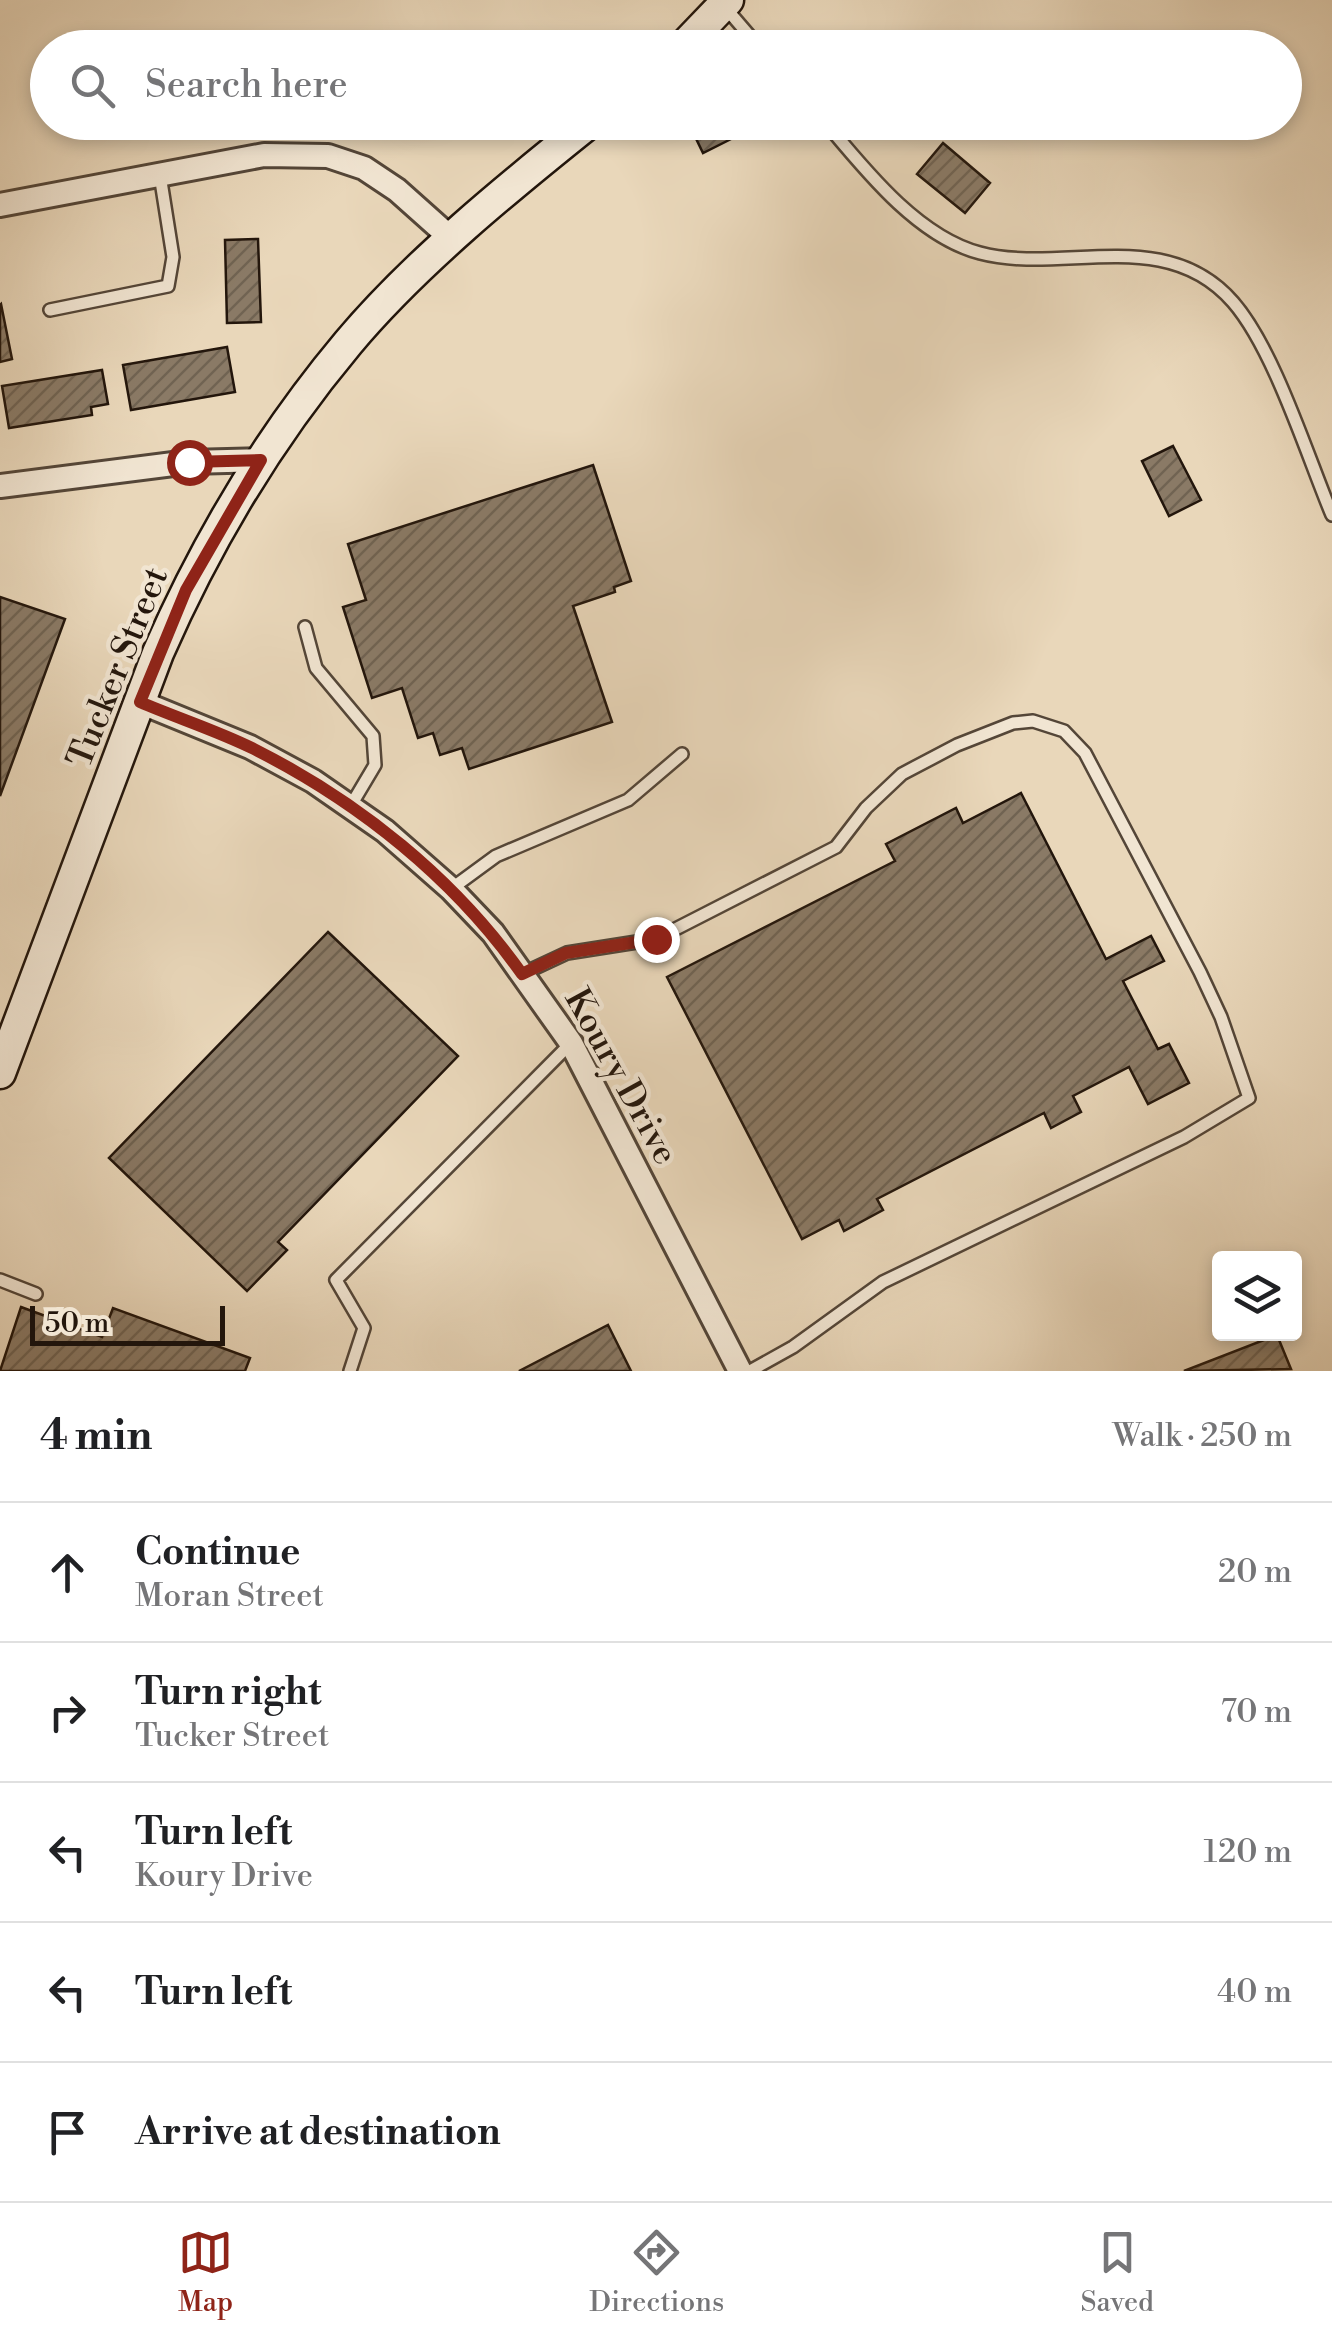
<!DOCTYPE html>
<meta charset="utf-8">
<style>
:root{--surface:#fff;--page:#f2f2f2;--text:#202124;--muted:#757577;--line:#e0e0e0;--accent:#8f2418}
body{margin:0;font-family:"Libre Bodoni",serif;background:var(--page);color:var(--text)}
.controls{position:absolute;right:30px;bottom:30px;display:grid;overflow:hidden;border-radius:10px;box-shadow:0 5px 15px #0003}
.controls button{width:90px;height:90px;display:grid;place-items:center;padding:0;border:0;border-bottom:2px solid var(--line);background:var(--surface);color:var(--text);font:50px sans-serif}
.scale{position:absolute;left:30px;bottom:25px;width:195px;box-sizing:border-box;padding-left:10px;border:5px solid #23160c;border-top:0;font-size:28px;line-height:35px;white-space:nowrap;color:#23160c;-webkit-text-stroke:8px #f1e5d2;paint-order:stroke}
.stop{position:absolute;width:30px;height:30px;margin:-22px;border:8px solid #8f2418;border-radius:50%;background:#fff}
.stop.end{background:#8f2418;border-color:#fff;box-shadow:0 2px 10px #0008}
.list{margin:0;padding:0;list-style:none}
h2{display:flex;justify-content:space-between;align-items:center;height:130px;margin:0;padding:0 40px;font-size:42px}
h2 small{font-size:32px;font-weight:400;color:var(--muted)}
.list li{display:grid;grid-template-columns:65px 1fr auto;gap:30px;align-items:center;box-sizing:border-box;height:140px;padding:0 40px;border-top:2px solid var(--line)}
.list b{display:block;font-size:38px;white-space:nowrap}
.list p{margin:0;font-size:32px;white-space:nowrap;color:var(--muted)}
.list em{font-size:32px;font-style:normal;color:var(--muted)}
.icon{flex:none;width:55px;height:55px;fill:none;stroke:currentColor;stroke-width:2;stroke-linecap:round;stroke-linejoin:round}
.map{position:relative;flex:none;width:1332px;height:1371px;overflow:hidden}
.search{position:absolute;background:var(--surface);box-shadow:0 5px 15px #0003;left:30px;right:30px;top:30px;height:110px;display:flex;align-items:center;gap:25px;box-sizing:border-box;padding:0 35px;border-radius:55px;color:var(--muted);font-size:38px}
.sheet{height:830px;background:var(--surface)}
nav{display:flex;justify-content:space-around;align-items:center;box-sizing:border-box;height:140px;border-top:2px solid var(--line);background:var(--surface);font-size:28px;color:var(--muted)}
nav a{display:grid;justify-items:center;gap:5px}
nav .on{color:var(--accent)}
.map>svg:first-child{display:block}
</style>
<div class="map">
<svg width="1332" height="1371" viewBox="0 0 1332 1371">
<defs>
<pattern id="building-hatch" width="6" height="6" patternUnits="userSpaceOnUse" patternTransform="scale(2.5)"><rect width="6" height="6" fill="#8a7a66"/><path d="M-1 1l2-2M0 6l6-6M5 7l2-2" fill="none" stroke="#706352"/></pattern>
</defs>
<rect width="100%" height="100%" fill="#e9d7ba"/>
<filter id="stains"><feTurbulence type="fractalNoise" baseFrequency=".002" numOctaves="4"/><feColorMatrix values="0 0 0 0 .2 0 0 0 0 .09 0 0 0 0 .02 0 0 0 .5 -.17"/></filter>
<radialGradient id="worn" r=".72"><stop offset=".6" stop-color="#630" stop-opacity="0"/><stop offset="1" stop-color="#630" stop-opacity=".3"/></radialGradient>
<!-- building -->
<path fill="url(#building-hatch)" stroke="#23160c" stroke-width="2.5" d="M691,122H728L735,137L703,153L689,124Z
M943,143L990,183L965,213L917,174Z
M258,239L261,322L227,323L225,240Z
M1,304L12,359L0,362V305Z
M227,347L235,392L131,410L123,365Z
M102,370L108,404L91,407L92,415L9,428L2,386Z
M1173,446L1201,500L1169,516L1142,461Z
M593,465L631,581L614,587L615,592L573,606L612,722L469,769L462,748L440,755L433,733L418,738L402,688L372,698L343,607L366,600L348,544Z
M0,597L65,619L0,796Z
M1021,793L1106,959L1151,936L1164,961L1123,981L1158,1049L1169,1044L1189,1083L1148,1104L1129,1067L1073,1096L1081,1112L1051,1128L1044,1113L877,1199L883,1210L844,1231L839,1220L802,1239L667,977L895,861L886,844L956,808L963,823Z
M328,932L458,1056L278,1242L287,1250L247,1291L109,1158Z
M21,1307L102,1337L113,1308L250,1358L245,1371H0Z
M608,1325L631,1371H519Z
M1277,1335L1291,1369L1184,1371Z"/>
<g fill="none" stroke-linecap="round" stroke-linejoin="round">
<!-- lane casing -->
<g stroke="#544638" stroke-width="16">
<path id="lane" d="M724,6L760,48
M825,122C865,170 918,237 980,253C1063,275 1165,224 1233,302C1274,349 1307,455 1332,515
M50,310L168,286L173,257L160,175
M305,627L316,668L373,736L375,765L350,807
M451,889L496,856L628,800L682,754
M522,974L567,953L656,939L836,847L866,808L902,774L957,745L1013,723L1033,721L1064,731L1085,753L1200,972L1221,1017L1249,1098L1184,1137L883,1282L793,1347L750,1371
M0,1280L36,1294
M350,1371L364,1328L336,1280L571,1043"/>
</g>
<!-- street casing -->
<g stroke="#544638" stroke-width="28">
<path id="street" d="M0,205L264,155L328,156L364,168L397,190L453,240
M0,486L189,462L261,460
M140,702L250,747L313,781L385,831L451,889L493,933L571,1043L740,1371"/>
</g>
<!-- secondary casing -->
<g stroke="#23160c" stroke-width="35">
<path id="secondary" d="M682,48L728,0
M0,1073L158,653C207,541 270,436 348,343C414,264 510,186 590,122"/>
</g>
<!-- lane -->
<use href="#lane" stroke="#f1e5d2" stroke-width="11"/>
<!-- street -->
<use href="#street" stroke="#f1e5d2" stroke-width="22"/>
<!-- secondary -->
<use href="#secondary" stroke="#f1e5d2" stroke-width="30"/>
</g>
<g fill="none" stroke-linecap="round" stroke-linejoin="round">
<!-- route -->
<path stroke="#8f2418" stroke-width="12" d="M189,462L261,460L186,590L140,702C177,718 218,731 254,749C359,802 454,878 522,974L566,953L656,939"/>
</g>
<g text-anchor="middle" stroke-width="9" stroke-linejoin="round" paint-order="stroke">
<!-- street labels -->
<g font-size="35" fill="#23160c" stroke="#f1e5d2">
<text transform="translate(117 667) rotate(-68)" y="12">Tucker Street</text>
<text transform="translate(622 1076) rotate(61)" y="12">Koury Drive</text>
</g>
</g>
<rect width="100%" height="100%" filter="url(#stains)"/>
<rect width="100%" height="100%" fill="url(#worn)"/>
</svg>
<div class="controls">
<button><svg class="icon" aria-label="layers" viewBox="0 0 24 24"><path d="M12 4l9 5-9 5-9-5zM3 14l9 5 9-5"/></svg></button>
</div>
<div class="scale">50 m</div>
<div class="stop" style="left:189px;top:462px"></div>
<div class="stop end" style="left:656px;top:939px"></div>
<div class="search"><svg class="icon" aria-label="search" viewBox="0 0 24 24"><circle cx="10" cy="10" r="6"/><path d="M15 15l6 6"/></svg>Search here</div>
</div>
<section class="sheet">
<h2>4 min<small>Walk · 250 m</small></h2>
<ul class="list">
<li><svg class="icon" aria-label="ahead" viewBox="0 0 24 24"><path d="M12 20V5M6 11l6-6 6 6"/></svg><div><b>Continue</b><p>Moran Street</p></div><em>20 m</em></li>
<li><svg class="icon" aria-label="right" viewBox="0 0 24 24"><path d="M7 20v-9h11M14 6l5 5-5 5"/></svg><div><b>Turn right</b><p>Tucker Street</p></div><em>70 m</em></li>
<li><svg class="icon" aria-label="left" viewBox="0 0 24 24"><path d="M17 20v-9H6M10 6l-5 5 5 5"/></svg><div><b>Turn left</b><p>Koury Drive</p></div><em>120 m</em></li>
<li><svg class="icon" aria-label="left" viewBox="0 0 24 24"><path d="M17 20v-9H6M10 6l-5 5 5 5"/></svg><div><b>Turn left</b></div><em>40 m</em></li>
<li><svg class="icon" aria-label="arrive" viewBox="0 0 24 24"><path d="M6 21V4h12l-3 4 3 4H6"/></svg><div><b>Arrive at destination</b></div></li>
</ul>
</section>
<nav>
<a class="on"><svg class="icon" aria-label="map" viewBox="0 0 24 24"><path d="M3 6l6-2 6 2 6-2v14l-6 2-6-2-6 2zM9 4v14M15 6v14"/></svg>Map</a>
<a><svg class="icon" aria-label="directions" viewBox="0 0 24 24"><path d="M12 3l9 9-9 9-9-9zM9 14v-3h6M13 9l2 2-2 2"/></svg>Directions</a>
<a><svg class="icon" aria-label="saved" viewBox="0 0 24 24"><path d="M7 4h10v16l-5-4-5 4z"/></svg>Saved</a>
</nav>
